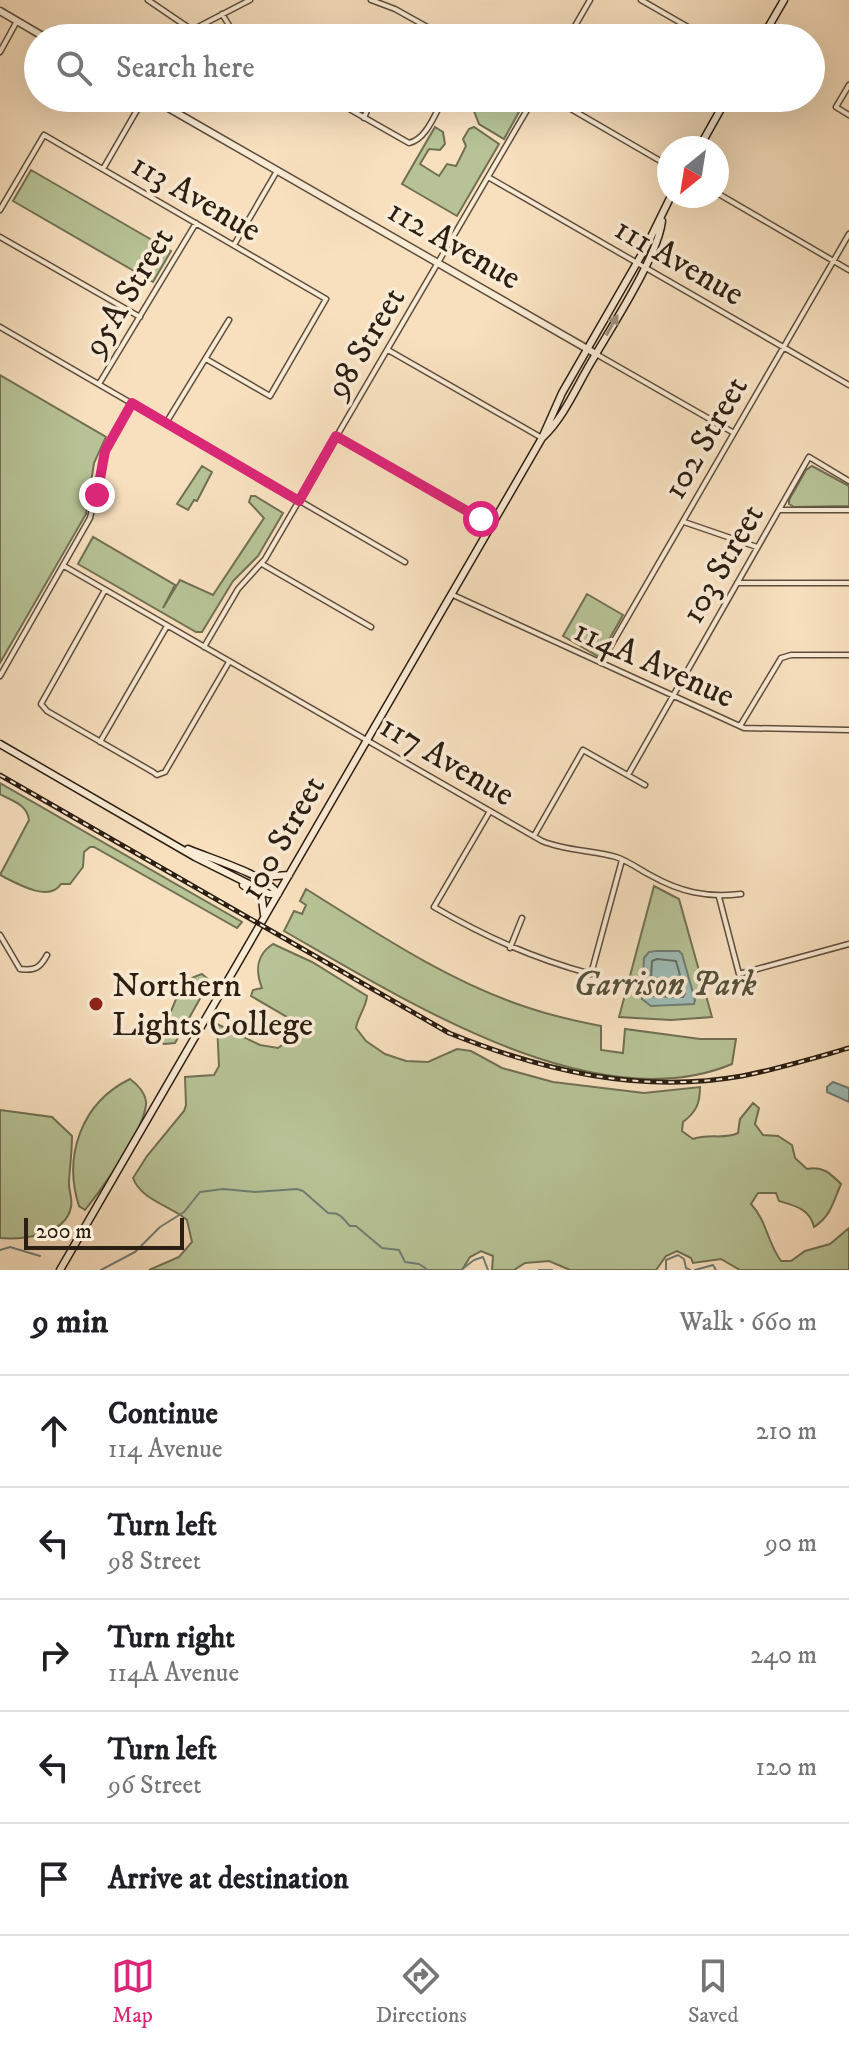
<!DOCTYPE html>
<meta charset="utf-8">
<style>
:root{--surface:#fff;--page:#f2f2f2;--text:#202124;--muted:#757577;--line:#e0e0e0;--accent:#db2777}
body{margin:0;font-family:"IM FELL DW Pica",serif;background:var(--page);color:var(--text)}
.compass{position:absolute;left:657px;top:136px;width:72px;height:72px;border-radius:50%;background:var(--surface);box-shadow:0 8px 32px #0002;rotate:210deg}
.scale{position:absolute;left:24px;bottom:20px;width:160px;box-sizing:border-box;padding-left:8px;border:4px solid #2b1e12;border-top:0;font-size:22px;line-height:28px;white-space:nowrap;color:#2b1e12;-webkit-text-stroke:6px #faebd5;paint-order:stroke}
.stop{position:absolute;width:24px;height:24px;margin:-18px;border:6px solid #db2777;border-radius:50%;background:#fff}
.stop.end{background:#db2777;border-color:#fff;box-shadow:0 2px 8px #0008}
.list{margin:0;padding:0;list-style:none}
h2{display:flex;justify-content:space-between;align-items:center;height:104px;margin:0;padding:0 32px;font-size:34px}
h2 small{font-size:26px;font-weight:400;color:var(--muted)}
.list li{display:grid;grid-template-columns:52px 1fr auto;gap:24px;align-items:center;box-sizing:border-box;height:112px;padding:0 32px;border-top:2px solid var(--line)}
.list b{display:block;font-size:30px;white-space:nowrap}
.list p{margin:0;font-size:26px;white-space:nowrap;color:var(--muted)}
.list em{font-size:26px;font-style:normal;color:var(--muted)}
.icon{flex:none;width:44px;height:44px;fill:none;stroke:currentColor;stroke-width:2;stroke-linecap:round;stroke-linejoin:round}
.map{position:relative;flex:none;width:849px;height:1270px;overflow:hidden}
.search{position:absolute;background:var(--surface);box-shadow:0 8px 32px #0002;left:24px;right:24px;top:24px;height:88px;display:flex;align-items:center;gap:20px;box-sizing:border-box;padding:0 28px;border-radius:44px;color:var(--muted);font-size:30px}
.sheet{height:664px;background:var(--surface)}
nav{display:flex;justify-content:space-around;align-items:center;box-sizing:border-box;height:112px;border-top:2px solid var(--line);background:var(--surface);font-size:22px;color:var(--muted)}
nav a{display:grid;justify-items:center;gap:4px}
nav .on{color:var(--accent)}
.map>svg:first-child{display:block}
</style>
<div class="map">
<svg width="849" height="1270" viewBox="0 0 849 1270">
<rect width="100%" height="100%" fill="#f8e0bf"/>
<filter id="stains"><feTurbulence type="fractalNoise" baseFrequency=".0025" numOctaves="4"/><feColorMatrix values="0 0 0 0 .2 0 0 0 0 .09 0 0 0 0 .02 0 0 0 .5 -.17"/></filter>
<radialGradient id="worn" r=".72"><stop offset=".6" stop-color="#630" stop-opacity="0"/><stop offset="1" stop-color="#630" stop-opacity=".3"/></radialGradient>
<!-- green -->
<path fill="#b7c396" stroke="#717054" stroke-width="2" d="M480,98H493L519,112L504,139L479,124L474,111Z
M435,127L443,132L445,144L440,150L429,149L420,164L439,176L447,164L456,166L466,146L463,139L469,129L474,127L499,144L457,216L402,184Z
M31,170L171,251L153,282L13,201Z
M0,375L106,437L94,463L86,514L0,663Z
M202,466L212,472L197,501L194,500L188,510L177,504Z
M812,466L849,486V506L794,507L789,504V500L806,470Z
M251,496H255L283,513L258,556L233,581L202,632H196L78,564L93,537L175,585L163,608L180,580L213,595L264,518L249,502Z
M587,594L623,615L599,657L563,636Z
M0,783L242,922L237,928L94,847H90L84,852L83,867L70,884H61C49,903 16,883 0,875L29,820C27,804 12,801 0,794Z
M654,886L679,899L712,1017L671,1020L619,1017Z
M306,889C375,932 446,980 523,1006C549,1015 575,1021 601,1026V1050L623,1053L625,1029L700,1039H736L732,1064C595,1122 401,998 284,931L294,911L302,914L306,905L300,901Z
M273,944L312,962L367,996C366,1008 358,1016 356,1028L366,1041L385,1054L406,1061L428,1062L457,1049L471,1051L502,1068L553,1082L644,1093L700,1087C700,1104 696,1112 683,1122L682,1131L693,1139C710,1133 724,1140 738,1133L740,1119L753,1103L759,1108L755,1124L763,1135L778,1136L792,1145L795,1158L807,1169C823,1166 830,1173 841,1184C833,1202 831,1216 814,1227C810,1209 796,1206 779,1201L776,1193H758L751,1204C767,1221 767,1242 781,1261H791L805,1251L830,1244L849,1228V1270H740L721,1259L693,1263L691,1258L677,1251L666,1256L656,1270H570L549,1261L525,1263L514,1270H492L493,1256L481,1251L470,1257L462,1270H149L179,1257L192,1242L187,1220C171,1206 141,1200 133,1178L147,1156L184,1111L186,1105L185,1077L214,1075L219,1066L217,1024L260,1045L278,1048L293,1037L299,1024L251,996L253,990L262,988C255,970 256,955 273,944Z
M202,974L210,981L175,1043L164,1044L153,1037L165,1012L171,1011C181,990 177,982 202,974Z
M130,1079C137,1084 147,1094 146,1105C142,1134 104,1186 85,1210L79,1206C63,1156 81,1103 130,1079Z
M0,1110L52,1117L72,1136C72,1152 70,1166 69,1181C68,1190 73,1198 71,1207C66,1235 22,1240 0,1238Z"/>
<!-- water -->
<path fill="#9ebcb6" stroke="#707d74" stroke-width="2" d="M656,951H679L682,954L695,1000L694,1004L651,1006L642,999L644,958L649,952Z
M833,1082L849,1088V1102L827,1092V1087Z"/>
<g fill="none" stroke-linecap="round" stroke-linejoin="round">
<!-- shore -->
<path stroke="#646d64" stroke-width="2" d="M657,959L676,961L685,993L683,997L650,996L652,961Z"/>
<!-- stream -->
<path stroke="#707d74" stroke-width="2" d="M0,1250L10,1247L40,1256
M101,1270L135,1252L160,1227L184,1212L200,1192L223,1189L255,1192L297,1189L303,1191L328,1213C342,1213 341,1217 350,1226H356L382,1248L399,1250L405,1262L419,1264L428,1270
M461,1270L474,1260L483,1257L488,1270
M539,1270H552
M666,1270V1260L678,1255L684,1259L686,1268L690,1270
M695,1270L713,1265L716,1270"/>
<!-- minor casing -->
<g stroke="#5e4e3d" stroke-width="7">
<path id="minor" d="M148,0L192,30
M371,0L395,9L447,38
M641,0L707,38
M222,14L237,38
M184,38L196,28L250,0
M568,38L590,0
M0,52L17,21
M849,85L836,107L849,115
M330,98L409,143C427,139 435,113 444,98
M552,98L669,166
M364,118L372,98
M103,169L144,98
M488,177L849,385
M717,193L849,270
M0,210L44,135L326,299L270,396L206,359
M0,237L140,317
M234,245L277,171
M0,327L405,562
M388,350L542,438
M596,354L734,433
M99,384L196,223
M166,423L229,320
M336,436L491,525
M779,510H849
M684,522L757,547
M262,564L371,627
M64,566L542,841C566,851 592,850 616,857C628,861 639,869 650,875C680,892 707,898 741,894
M737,583H849
M105,590L41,704L47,711L153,772L157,775L165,772L229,662
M453,595L744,728L849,730
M204,647L238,589L265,559L534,98
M601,663L849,234
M0,676L90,518L105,451L132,403
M740,726L781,658L791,655H849
M100,742L167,626
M628,775L809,457L849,481
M490,811L434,907C486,937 532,958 591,974L622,860
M534,836L583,750L645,785
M719,897L739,974L849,944
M0,935L20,969C35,971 40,968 47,955
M510,948L522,918"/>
</g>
<!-- tertiary casing -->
<g stroke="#5e4e3d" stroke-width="9">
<path id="tertiary" d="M0,11L46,38
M151,98L596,354"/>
</g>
<!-- secondary casing -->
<g stroke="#2b1e12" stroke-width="9">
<path id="secondary" d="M762,38L784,0
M699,148L727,98
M543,437C565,416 577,385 593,359C612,326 658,256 662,221
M0,744L195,857L269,894H278
M188,849C211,859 265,874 278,894
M261,877L289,875
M243,885L262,899L264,915
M60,1270L542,438L562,393L646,247L671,196"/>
</g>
<!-- minor -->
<use href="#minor" stroke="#faebd5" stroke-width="4"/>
<!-- tertiary -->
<use href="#tertiary" stroke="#faebd5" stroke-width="6"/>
<!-- secondary -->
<use href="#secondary" stroke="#faebd5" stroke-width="6"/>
<!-- rail casing -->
<g stroke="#2b1e12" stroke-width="5">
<path id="rail" d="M0,775L449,1033C543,1071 640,1094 742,1076C778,1069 814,1058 849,1048"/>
</g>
<!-- rail -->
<use href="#rail" stroke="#faebd5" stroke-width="2" stroke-dasharray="6" stroke-linecap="butt"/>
</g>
<!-- one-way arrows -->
<defs><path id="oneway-solid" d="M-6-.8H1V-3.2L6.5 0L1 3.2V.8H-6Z" transform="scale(2)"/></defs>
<use fill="#9d8f7d" href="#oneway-solid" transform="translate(612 325) rotate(-61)"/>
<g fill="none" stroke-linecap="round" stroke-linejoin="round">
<!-- route -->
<path stroke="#db2777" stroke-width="10" d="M97,495L105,451L132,403L299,501L336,436L481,519"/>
</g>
<!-- markers -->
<circle fill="#8f2418" stroke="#faebd5" stroke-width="3" cx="96" cy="1004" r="8"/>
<g text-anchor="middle" stroke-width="7" stroke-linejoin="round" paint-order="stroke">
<!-- street labels -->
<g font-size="34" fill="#2b1e12" stroke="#faebd5">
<text transform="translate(197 196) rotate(30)" y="12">113 Avenue</text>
<text transform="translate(455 243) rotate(30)" y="12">112 Avenue</text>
<text transform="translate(680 260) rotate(30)" y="12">111 Avenue</text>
<text transform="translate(127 291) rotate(-59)" y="12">95A Street</text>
<text transform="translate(364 342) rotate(-59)" y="12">98 Street</text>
<text transform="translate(704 437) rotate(-60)" y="12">102 Street</text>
<text transform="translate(721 563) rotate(-60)" y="12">103 Street</text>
<text transform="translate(655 662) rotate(24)" y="12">114A Avenue</text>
<text transform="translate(448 759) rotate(30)" y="12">117 Avenue</text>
<text transform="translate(281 837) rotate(-60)" y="12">100 Street</text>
</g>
<!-- park labels -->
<g font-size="34" font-style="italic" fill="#55503a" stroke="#faebd5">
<text x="665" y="995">Garrison Park</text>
</g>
<!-- poi labels -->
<g font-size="34" fill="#2b1e12" stroke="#faebd5" text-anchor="start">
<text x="112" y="996">Northern<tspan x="112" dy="39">Lights College</tspan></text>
</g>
</g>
<rect width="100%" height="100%" filter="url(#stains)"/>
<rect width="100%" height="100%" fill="url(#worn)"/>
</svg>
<svg class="compass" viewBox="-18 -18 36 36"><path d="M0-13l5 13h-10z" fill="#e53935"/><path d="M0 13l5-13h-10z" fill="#757577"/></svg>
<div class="scale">200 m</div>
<div class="stop" style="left:481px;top:519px"></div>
<div class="stop end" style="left:97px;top:495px"></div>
<div class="search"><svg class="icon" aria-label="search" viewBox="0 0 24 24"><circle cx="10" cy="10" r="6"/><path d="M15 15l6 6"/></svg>Search here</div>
</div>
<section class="sheet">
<h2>9 min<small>Walk · 660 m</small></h2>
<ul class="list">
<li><svg class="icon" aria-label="ahead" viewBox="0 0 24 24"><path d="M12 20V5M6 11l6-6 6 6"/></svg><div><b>Continue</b><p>114 Avenue</p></div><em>210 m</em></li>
<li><svg class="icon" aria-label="left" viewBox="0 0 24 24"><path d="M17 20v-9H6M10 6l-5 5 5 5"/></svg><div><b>Turn left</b><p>98 Street</p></div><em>90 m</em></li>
<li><svg class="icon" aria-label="right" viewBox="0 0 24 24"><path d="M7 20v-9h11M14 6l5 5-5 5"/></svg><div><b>Turn right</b><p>114A Avenue</p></div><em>240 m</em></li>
<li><svg class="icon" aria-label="left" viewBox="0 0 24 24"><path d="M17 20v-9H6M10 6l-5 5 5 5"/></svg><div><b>Turn left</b><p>96 Street</p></div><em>120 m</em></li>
<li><svg class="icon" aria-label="arrive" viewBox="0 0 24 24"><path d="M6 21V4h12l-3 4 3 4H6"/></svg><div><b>Arrive at destination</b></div></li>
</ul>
</section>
<nav>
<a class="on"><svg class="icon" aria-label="map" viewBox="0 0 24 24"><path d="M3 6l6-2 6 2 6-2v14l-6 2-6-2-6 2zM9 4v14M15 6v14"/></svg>Map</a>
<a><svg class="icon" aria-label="directions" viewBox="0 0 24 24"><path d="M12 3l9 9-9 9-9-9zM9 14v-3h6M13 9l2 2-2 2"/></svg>Directions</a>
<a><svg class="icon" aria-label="saved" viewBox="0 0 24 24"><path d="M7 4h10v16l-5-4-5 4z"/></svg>Saved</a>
</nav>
